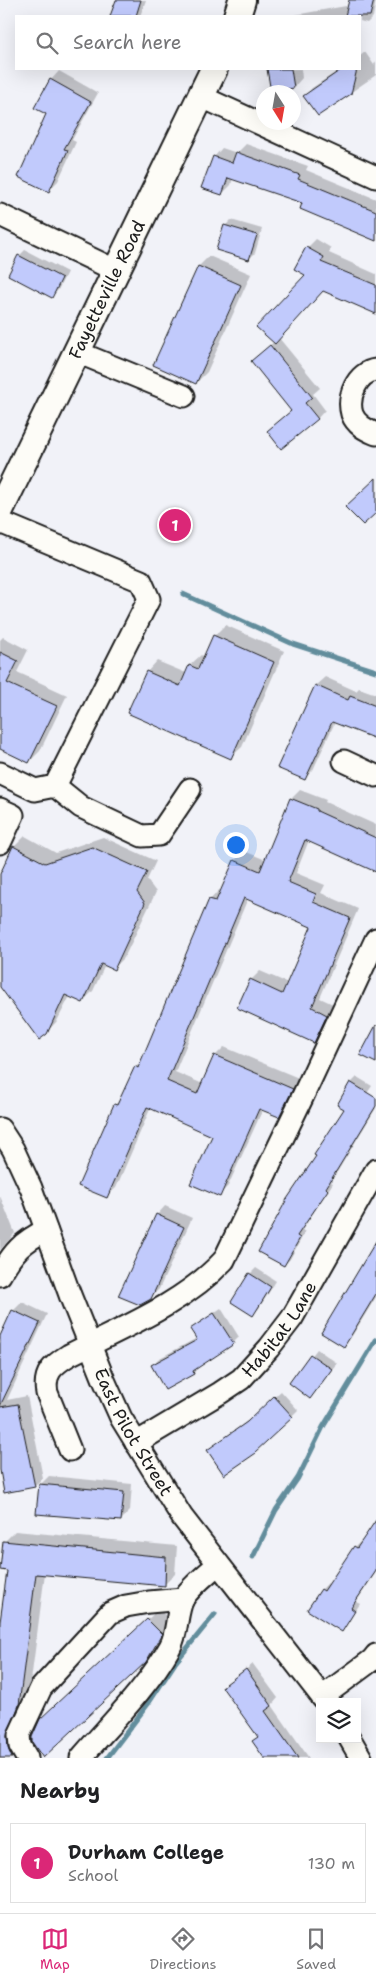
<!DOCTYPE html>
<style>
:root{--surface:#fff;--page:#f2f2f2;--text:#202124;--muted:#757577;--line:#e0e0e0;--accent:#db2777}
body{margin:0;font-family:"Shantell Sans",sans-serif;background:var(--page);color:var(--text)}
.controls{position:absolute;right:15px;bottom:15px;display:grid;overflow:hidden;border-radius:0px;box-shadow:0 5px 20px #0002}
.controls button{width:45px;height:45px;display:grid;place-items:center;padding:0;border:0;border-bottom:1px solid var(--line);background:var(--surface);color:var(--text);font:25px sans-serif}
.compass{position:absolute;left:256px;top:85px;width:45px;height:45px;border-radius:50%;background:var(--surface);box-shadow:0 5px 20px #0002;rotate:169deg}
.you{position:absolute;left:235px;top:844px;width:18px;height:18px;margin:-12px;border:4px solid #fff;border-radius:50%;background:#1a73e8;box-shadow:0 0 0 8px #1a73e833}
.badge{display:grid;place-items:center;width:32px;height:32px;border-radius:50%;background:var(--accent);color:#fff;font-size:16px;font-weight:700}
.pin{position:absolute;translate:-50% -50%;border:2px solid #fff;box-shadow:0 1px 5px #0006}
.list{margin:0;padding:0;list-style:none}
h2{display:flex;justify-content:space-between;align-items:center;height:65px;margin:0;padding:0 20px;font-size:21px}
h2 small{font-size:16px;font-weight:400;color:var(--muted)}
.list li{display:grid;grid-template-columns:32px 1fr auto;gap:15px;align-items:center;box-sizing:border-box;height:80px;margin:0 10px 10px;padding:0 10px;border:1px solid var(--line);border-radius:0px}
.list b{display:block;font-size:19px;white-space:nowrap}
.list p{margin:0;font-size:16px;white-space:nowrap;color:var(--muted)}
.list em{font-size:16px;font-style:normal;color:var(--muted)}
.icon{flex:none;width:28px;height:28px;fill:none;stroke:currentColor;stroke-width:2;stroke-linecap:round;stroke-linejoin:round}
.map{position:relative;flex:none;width:376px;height:1758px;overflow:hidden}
.search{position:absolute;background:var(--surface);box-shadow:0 5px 20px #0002;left:15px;right:15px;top:15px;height:55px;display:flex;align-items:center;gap:12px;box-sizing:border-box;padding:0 18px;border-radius:0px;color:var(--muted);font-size:19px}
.sheet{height:155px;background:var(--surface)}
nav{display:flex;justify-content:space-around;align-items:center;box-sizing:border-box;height:70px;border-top:1px solid var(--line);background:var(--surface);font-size:14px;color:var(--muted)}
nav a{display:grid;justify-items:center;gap:2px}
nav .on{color:var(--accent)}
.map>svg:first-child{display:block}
</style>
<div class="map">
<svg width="376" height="1758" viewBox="0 0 376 1758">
<rect width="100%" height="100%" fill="#f1f2f8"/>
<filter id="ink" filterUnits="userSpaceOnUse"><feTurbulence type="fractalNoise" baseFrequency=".02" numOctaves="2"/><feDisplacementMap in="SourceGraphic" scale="10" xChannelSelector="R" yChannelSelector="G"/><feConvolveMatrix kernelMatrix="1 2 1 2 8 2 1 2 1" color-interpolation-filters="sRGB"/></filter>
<g filter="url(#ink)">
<!-- shadow -->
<path fill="#0003" d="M118,0H146L140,16H112Z
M350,0H376L373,17L367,23L360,21V16H289L346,6L347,13Z
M365,52L374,65L376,61V75L318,115L305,96L312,88L341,69H360V56Z
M268,69H301L302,78L294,87L272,91Z
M59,71L98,93L72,140L76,142L58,181L49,190L48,114L51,80Z
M246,144L308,166L306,170L376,199V239L304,202L233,178L231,185L222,194L214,157L222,148L237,153Z
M231,220L262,229L255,253L249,259L225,226Z
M316,239L331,248L329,253L376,274V313L323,290L279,338L320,388L313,394L325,410L317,419L269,431L292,410L252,361L274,342L307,274L296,268L307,248Z
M25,250L67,272L58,290L52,296L19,256Z
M209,256L251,274L207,372L196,383L199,266Z
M225,625L284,651L242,747L231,757L147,672L157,661L186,673L190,665L201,655L205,657L214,636Z
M3,637L28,650L17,672L67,695L40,751L29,762L0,748V640Z
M325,677L356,691L359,688L376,694V738L335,722L313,770L304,779L316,685Z
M300,790L326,800L325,802L376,825V871L309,840L296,873L325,885L321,893L358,909L320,998L335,1005L322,1033L313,1042L251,980L260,971L288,983L313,926L248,898L175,1072L203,1084L215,1056L224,1047L301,1079L288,1107L279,1116L263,1109L228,1186L219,1195L213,1135L151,1107L116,1188L106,1197L115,1105L123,1097L136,1067L142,1061L210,900L219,890L221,891L235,860L244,851L266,860L291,799Z
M25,836L56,853L103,837L156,861L147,880L156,892L124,958L114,968L105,965L93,991L82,1002L70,996L57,1021L46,1033L0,985V877L14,847Z
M357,1077L372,1086L363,1099L376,1108L331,1182L333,1183L302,1230L305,1232L290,1259L284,1265L318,1156L345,1108L351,1083Z
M0,1196L15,1233L0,1250Z
M165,1206L192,1218L159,1289L150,1298L157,1215Z
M376,1243V1297L350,1339L344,1345Z
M256,1268L276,1281L259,1308L253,1314L250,1274Z
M22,1302L47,1314L7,1400L27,1396L43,1478L34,1486L0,1464V1339L13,1311Z
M221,1308L239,1337L233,1343L199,1365L194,1373L166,1388L153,1365L158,1359L197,1338L191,1329Z
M317,1349L337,1363L310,1397L291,1383Z
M281,1391L298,1410L255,1452L208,1450L254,1416Z
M49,1476L132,1484L130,1511L121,1520L41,1484Z
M376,1522V1572L356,1602L360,1604L342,1630L309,1609L322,1589L328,1583L330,1585L355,1547L361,1541L363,1542Z
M15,1531L177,1546L175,1574L164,1585L45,1573L21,1758H0V1632L8,1570L4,1542Z
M159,1609L172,1623L156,1649L145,1661L53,1708Z
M253,1664L278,1698L272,1705L309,1758H265L259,1736L224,1687Z"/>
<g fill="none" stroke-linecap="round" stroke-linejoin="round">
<!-- stream -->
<path stroke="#628d9c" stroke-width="5" d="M183,594L293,644L376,671
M253,1557L276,1510L298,1478L323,1427L376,1340
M107,1758L148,1704L175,1663L215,1614"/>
</g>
<!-- building -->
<path fill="#c1cafc" stroke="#1c1c1c" d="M116,0H141L136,16H110Z
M349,0H374L370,16H345Z
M267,69H291L294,88L271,92Z
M342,69H357L351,94L318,116L303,96Z
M50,79L91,102L64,149L68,150L49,192L18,177L46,114L34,108Z
M236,152L300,175L298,179L376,211V241L300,209L302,203L228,178L222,195L201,188L213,156L232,163Z
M224,225L257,235L249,260L216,250Z
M306,247L324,257L321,262L376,285V314L323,291L275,344L256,327L305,275L294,269Z
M18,255L62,278L52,298L8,275Z
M198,266L241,285L196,384L153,365Z
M270,345L312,397L305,403L318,419L281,449L267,431L291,411L251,361Z
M376,478V513L363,525L345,507Z
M213,635L274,662L231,759L127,713L146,671L180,686L189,665L198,669Z
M0,652L18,661L7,683L57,706L29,763L0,749Z
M315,685L348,700L350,696L376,706V739L332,722L305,780L277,768Z
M290,798L317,809V811L376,838V872L305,840L288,882L316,894L313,902L350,918L312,1007L327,1015L314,1043L237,1008L250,979L282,994L311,927L244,898L167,1081L197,1094L214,1055L293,1089L279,1117L259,1109L220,1197L190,1184L212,1136L147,1107L107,1198L78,1186L114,1104L117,1105L135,1066L138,1068L209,899L216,901L234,860L260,871Z
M13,846L45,863L92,847L147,872L137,892L145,903L114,970L101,964L83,1003L65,995L47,1034L39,1040L0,987V874Z
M376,1025V1063L360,1055Z
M350,1082L376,1098V1106L326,1188L328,1190L297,1236L300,1238L284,1266L258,1252L287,1199L316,1156L314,1155L344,1109L337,1105Z
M156,1214L184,1227L151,1299L140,1305L118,1296Z
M376,1241V1294L344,1347L321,1333Z
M249,1273L271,1287L253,1316L231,1302Z
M12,1310L40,1323L0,1406V1336Z
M214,1313L234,1344L193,1371L194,1374L165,1390L151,1365L197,1340L190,1329Z
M310,1354L332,1369L310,1399L289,1383Z
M274,1396L293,1417L255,1452L256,1453L224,1475L207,1450L247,1422Z
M18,1404L35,1487L4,1493L0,1470V1407Z
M39,1484L124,1492L121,1521L36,1514Z
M376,1520V1571L351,1608L355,1611L342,1632L307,1610L321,1589L324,1591L354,1546L357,1548Z
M3,1541L166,1557L165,1586L36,1574L19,1705L7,1736L8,1748L12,1758H0V1622L7,1571L0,1570Z
M147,1619L162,1634L146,1662L43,1758L32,1742V1737L40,1719Z
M246,1669L272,1706L265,1711L298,1758H264L252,1741L258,1737L222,1687Z"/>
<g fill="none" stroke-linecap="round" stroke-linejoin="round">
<!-- minor casing -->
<g stroke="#1c1c1c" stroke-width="25">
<g id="minor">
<path d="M202,97L376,177"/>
<path d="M0,215L117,271"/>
<path d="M77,352L184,396"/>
<path d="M376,370C357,372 347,397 352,414C356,425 366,430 376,434"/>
<path d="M0,522L141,581L149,599L55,786L35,790L0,773"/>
<path d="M344,761L376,776"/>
<path d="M55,786L81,807L142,836L159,835L190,789"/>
<path d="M0,809L13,815L0,843"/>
<path id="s1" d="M0,1129L13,1149L31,1188L70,1295L104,1380L121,1418L182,1517L326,1702"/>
<path d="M0,1275C13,1252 22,1242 46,1230"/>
<path id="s2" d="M136,1443L220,1393L241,1379L269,1348L292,1318L376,1170"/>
<path d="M70,1450L47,1393C43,1373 53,1365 69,1355C122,1328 183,1304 224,1260L302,1098L376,939"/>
<path d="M322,1697L372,1660L376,1655"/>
<path d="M350,1739L361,1758"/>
<path d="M27,1758L20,1746L19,1735L41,1688L110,1613L126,1606L149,1602L183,1599"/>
<path d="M81,1758C111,1723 147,1688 170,1647C178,1633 176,1612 183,1599C188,1589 209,1572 218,1564"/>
</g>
</g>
<!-- major casing -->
<g stroke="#1c1c1c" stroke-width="30">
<g id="major">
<path d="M237,16L242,0"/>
<path id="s3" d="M0,510L214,69"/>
</g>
</g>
<!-- minor -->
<use href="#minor" stroke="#fdfcf7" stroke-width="21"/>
<!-- major -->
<use href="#major" stroke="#fdfcf7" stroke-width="26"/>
</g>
</g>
<g text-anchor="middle" stroke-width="5" stroke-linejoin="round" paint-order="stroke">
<!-- street labels -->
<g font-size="18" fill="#1c1c1c" stroke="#fdfcf7">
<text dy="6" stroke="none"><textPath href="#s3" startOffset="245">Fayetteville Road</textPath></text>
<text dy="6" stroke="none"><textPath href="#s2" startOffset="186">Habitat Lane</textPath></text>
<text dy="6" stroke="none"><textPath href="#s1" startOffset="332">East Pilot Street</textPath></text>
</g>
</g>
</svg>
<div class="controls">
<button><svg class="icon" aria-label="layers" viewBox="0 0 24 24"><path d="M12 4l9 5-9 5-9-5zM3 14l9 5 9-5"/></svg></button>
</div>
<svg class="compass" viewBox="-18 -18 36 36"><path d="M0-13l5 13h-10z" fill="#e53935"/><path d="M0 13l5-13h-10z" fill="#757577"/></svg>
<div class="you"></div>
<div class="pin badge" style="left:175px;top:525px">1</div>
<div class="search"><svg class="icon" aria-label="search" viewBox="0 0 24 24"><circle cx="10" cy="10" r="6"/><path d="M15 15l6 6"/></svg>Search here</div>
</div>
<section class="sheet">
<h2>Nearby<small></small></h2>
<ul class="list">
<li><span class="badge">1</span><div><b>Durham College</b><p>School</p></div><em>130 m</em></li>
</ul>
</section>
<nav>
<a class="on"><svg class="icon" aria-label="map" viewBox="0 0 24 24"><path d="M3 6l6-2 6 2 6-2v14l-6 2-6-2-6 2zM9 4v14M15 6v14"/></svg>Map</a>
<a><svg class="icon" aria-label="directions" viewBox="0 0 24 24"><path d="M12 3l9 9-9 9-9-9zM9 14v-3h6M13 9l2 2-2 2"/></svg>Directions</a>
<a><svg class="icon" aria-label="saved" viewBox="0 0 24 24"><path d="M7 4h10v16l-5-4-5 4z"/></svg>Saved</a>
</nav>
